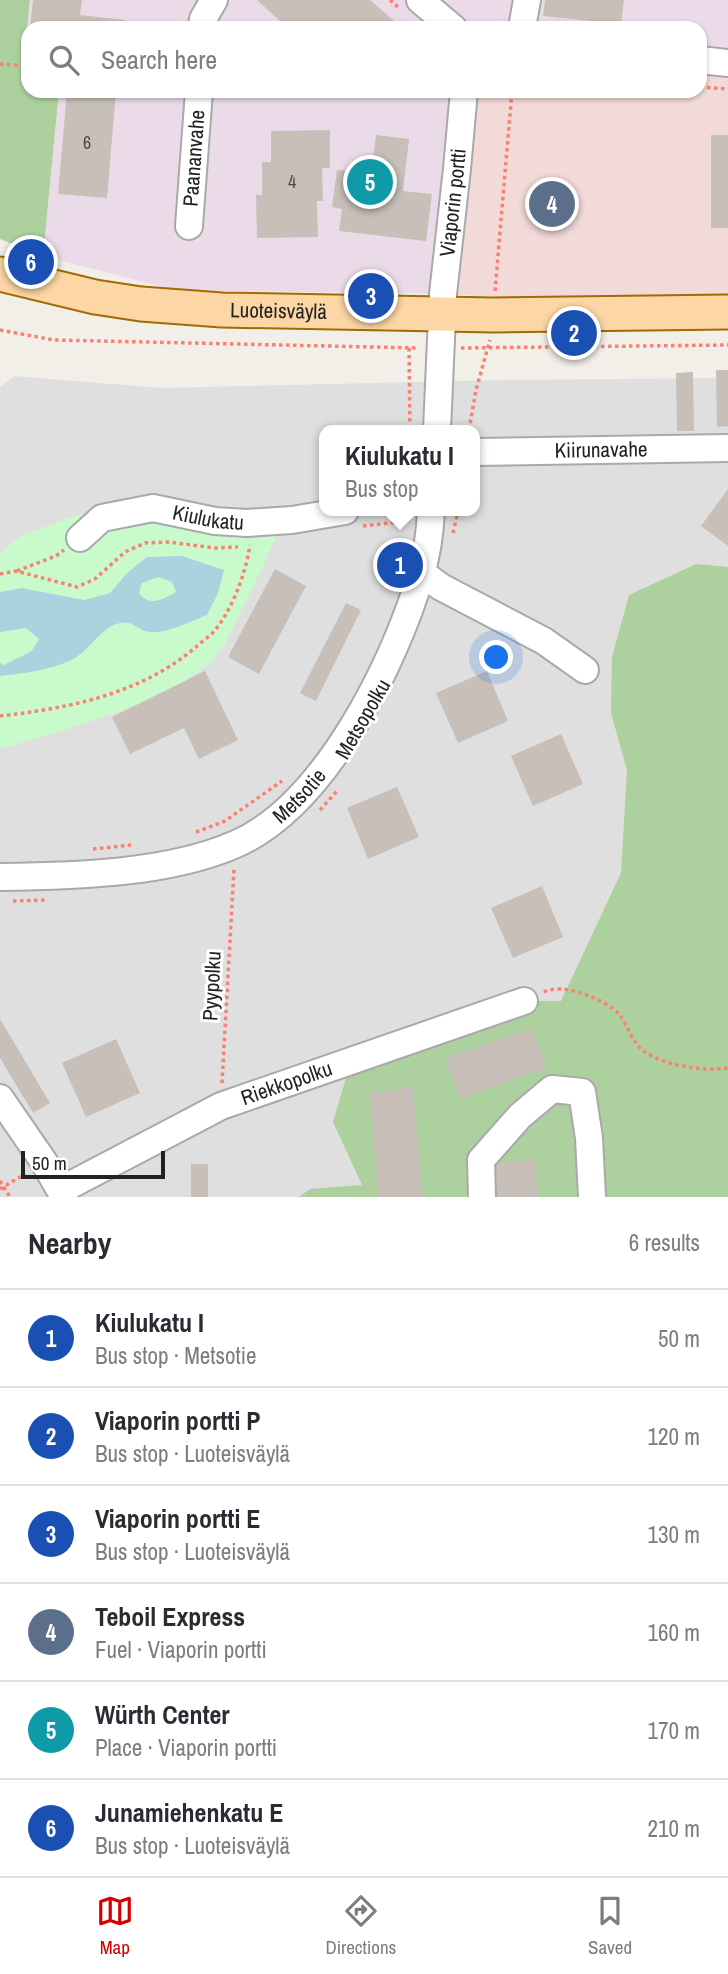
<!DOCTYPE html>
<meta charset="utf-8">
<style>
:root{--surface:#fff;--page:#f2f2f3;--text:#2b2b33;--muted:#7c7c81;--line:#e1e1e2;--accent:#d40000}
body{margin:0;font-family:"Archivo Narrow",sans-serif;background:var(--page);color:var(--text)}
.scale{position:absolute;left:21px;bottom:18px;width:144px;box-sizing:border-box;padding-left:7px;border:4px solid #222;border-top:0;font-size:19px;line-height:24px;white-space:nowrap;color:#222;-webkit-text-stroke:5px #fff;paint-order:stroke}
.you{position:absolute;left:497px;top:658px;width:24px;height:24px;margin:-18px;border:5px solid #fff;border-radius:50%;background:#1a73e8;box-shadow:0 0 0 10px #1a73e833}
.badge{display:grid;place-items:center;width:46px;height:46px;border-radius:50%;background:var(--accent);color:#fff;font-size:23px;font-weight:700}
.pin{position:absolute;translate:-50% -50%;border:4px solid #fff;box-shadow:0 2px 7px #0006}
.popup{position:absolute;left:319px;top:425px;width:161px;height:91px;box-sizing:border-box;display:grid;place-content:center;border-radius:14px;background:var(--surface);filter:drop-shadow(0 2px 5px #0005);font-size:23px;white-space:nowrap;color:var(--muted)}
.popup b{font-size:26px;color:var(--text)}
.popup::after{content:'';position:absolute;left:50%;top:100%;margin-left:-14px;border:14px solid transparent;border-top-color:var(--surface)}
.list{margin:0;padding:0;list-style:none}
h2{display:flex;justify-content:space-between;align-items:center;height:91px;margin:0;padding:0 28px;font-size:30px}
h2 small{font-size:23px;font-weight:400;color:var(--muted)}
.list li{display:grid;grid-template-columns:46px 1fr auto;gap:21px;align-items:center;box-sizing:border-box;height:98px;padding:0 28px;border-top:2px solid var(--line)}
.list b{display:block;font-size:26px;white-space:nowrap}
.list p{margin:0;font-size:23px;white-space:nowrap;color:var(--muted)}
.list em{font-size:23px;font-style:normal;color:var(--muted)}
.icon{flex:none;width:38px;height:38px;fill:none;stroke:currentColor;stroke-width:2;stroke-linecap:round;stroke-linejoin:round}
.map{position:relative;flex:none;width:728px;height:1197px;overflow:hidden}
.search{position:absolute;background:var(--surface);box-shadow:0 2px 5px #0004;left:21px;right:21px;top:21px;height:77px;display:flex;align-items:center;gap:18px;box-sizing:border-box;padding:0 24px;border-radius:21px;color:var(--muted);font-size:26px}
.sheet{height:679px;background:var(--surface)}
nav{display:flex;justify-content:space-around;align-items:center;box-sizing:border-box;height:98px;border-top:2px solid var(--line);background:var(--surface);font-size:19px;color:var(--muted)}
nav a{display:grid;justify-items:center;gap:4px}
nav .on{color:var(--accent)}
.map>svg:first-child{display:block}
</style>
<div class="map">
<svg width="728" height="1197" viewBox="0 0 728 1197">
<rect width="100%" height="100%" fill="#f2efe9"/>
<!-- residential -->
<path fill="#e0dfdf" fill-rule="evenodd" d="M14,376L161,388L504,380L728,378V1197H0V387ZM325,430H475V511H325Z"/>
<!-- commercial -->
<path fill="#f2dad9" d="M700,60L728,63V295L503,297L443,294L464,91H700Z"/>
<!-- industrial -->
<path fill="#ebdbe8" d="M30,0H728V63L700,60V28H28V77L22,74Z
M59,91H464L443,294L174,290L43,256Z"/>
<!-- forest -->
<path fill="#add19e" d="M0,0H30L22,74L28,77V91H59L43,256L0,239Z
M696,564L728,567V1197H299L310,1189L362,1185L333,1122L351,1060L524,1001H561L621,873L627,770L611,713L612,657L629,595Z"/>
<!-- park -->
<path fill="#c8facc" d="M164,498L232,511L288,509L265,562L224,646L209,665L159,698L68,729L0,749V553L22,535L117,501Z"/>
<!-- water -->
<path fill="#aad3df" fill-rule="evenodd" d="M182,556L224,570L218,593L207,615C192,621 166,634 150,632C138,631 133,620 120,623C101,627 90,650 73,659C56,669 20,674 0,676V663L4,665L32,651L39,639L26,628L0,632V592L22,588L84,600L110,593L127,573L147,557ZM158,577L172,582L176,592C162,600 150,607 139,593L142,583Z"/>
<!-- building -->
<path fill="#c7bfb8" d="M33,0H82L80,15L125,20L124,28H30Z
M257,0H370L402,28H288Z
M545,0H624L621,24L543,16Z
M67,91H116L107,198L58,194Z
M330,130V168H322L323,201H317L318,237L257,238L256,195H262V162H271V131Z
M376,135L409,139L403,191L432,194L426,241L339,231L342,209L332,207L337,170L371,174Z
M711,135H728V228H711Z
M716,370H728V426L717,427Z
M693,372L694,431H677L676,373Z
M728,489V546L701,526Z
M275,569L306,586L259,674L228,657Z
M346,603L361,610L316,701L300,693Z
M205,671L238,740L199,759L184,728L130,754L112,717Z
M487,671L508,721L458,743L436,693Z
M561,734L583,784L533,806L511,756Z
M397,787L419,837L368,859L347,808Z
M542,886L563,937L513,958L491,908Z
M0,1019L50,1103L33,1113L0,1058Z
M532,1029L547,1067L460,1099L445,1058Z
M116,1039L140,1093L86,1117L62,1063Z
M413,1087L423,1197H378L370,1093Z
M535,1159L538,1197H490L489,1165Z
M191,1164H208V1197H191Z"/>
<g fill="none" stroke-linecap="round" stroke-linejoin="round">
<!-- minor casing -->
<g stroke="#a9a9a9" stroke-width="30">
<g id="minor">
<path d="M420,0L453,28"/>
<path d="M202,28L203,19L214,0"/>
<path d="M522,28L527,0"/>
<path d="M700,60L728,63"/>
<path id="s1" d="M189,226L199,91"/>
<path id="s2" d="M437,430L443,294L457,169L464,91"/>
<path id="s3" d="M475,452L728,448"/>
<path id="s4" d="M80,538L102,518L153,508L215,521L247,523L292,520L345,511"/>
<path d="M422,573L441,587L544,641L585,670"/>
<path id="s5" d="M0,877C74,876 168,874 236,844C325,805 395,663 421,574C427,554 430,532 431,511"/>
<path d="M0,1098L44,1162L64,1197"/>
<path id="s6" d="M61,1190L221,1106L524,1001"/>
<path d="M482,1197L481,1160L520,1116L552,1089L582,1092L589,1138L592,1197"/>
</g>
</g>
<!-- major casing -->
<g stroke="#a06b00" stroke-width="37">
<g id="major">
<path id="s7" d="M0,274L95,297L141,304L222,310L494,315L728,312"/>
</g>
</g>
<!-- path -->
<path stroke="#fa8072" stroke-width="3.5" stroke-dasharray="3.5 3.5" stroke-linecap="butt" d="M390,0L399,8
M0,64L28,66
M700,87L728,89
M495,291L512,91
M0,330L54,340L418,348
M409,348L410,430
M461,348L728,345
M469,430L476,390L490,340
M363,526L407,521
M453,533L458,511
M17,571L56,556L64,550
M0,574L16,571L77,587L95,579L125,552L145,543L168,542L215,548L238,547
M0,716C70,708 141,694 196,647C202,641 211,636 216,629C234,605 245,575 250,545
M320,810L338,790
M196,832L225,821L282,781
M93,849L131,845
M13,901L47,900
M544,992C562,982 605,999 619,1014C627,1024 631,1038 639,1047C657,1065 704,1072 728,1068
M222,1083L234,869
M0,1181L10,1197
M0,1189L25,1174"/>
<!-- minor -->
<use href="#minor" stroke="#fff" stroke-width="26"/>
<!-- major -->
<use href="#major" stroke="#fcd6a4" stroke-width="33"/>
</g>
<g text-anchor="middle" stroke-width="6" stroke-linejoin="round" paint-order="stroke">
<!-- number labels -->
<g font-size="18" fill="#4b4948">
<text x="87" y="149">6</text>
<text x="292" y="188">4</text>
</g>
<!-- street labels -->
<g font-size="21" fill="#222" stroke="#fff">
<text dy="7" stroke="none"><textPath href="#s1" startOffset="68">Paananvahe</textPath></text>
<text dy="7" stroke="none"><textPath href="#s2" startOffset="228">Viaporin portti</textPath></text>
<text dy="7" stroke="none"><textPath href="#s7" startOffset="282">Luoteisväylä</textPath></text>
<text dy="7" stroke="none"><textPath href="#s3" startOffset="126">Kiirunavahe</textPath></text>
<text dy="7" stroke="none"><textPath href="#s4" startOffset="138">Kiulukatu</textPath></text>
<text transform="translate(363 719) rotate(-60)" y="7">Metsopolku</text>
<text dy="7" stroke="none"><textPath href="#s5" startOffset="320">Metsotie</textPath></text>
<text transform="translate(212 986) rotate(-87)" y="7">Pyypolku</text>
<text dy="7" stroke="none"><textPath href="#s6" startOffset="250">Riekkopolku</textPath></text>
</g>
</g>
</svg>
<div class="scale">50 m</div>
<div class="you"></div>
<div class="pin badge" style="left:400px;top:565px;background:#1a4fb4">1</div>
<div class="popup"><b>Kiulukatu I</b>Bus stop</div>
<div class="pin badge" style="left:574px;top:333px;background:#1a4fb4">2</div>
<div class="pin badge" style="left:371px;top:296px;background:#1a4fb4">3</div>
<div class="pin badge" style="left:552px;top:204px;background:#5c6f8a">4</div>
<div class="pin badge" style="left:370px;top:182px;background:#0f9aa8">5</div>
<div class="pin badge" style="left:31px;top:262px;background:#1a4fb4">6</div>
<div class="search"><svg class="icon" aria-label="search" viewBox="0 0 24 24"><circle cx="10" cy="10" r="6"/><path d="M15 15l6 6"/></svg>Search here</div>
</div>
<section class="sheet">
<h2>Nearby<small>6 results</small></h2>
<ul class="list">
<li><span class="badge" style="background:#1a4fb4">1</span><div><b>Kiulukatu I</b><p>Bus stop · Metsotie</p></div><em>50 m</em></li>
<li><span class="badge" style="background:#1a4fb4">2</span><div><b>Viaporin portti P</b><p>Bus stop · Luoteisväylä</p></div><em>120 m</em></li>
<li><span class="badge" style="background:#1a4fb4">3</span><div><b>Viaporin portti E</b><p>Bus stop · Luoteisväylä</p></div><em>130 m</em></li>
<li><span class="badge" style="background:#5c6f8a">4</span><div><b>Teboil Express</b><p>Fuel · Viaporin portti</p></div><em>160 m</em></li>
<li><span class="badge" style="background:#0f9aa8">5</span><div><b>Würth Center</b><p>Place · Viaporin portti</p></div><em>170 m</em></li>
<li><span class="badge" style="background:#1a4fb4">6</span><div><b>Junamiehenkatu E</b><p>Bus stop · Luoteisväylä</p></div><em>210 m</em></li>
</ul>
</section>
<nav>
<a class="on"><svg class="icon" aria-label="map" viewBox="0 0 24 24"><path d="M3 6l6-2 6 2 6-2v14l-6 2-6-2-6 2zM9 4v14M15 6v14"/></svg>Map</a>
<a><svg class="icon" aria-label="directions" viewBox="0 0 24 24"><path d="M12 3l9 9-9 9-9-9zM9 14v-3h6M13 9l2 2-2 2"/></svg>Directions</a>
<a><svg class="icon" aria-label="saved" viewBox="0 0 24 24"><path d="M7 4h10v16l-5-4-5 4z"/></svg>Saved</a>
</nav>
